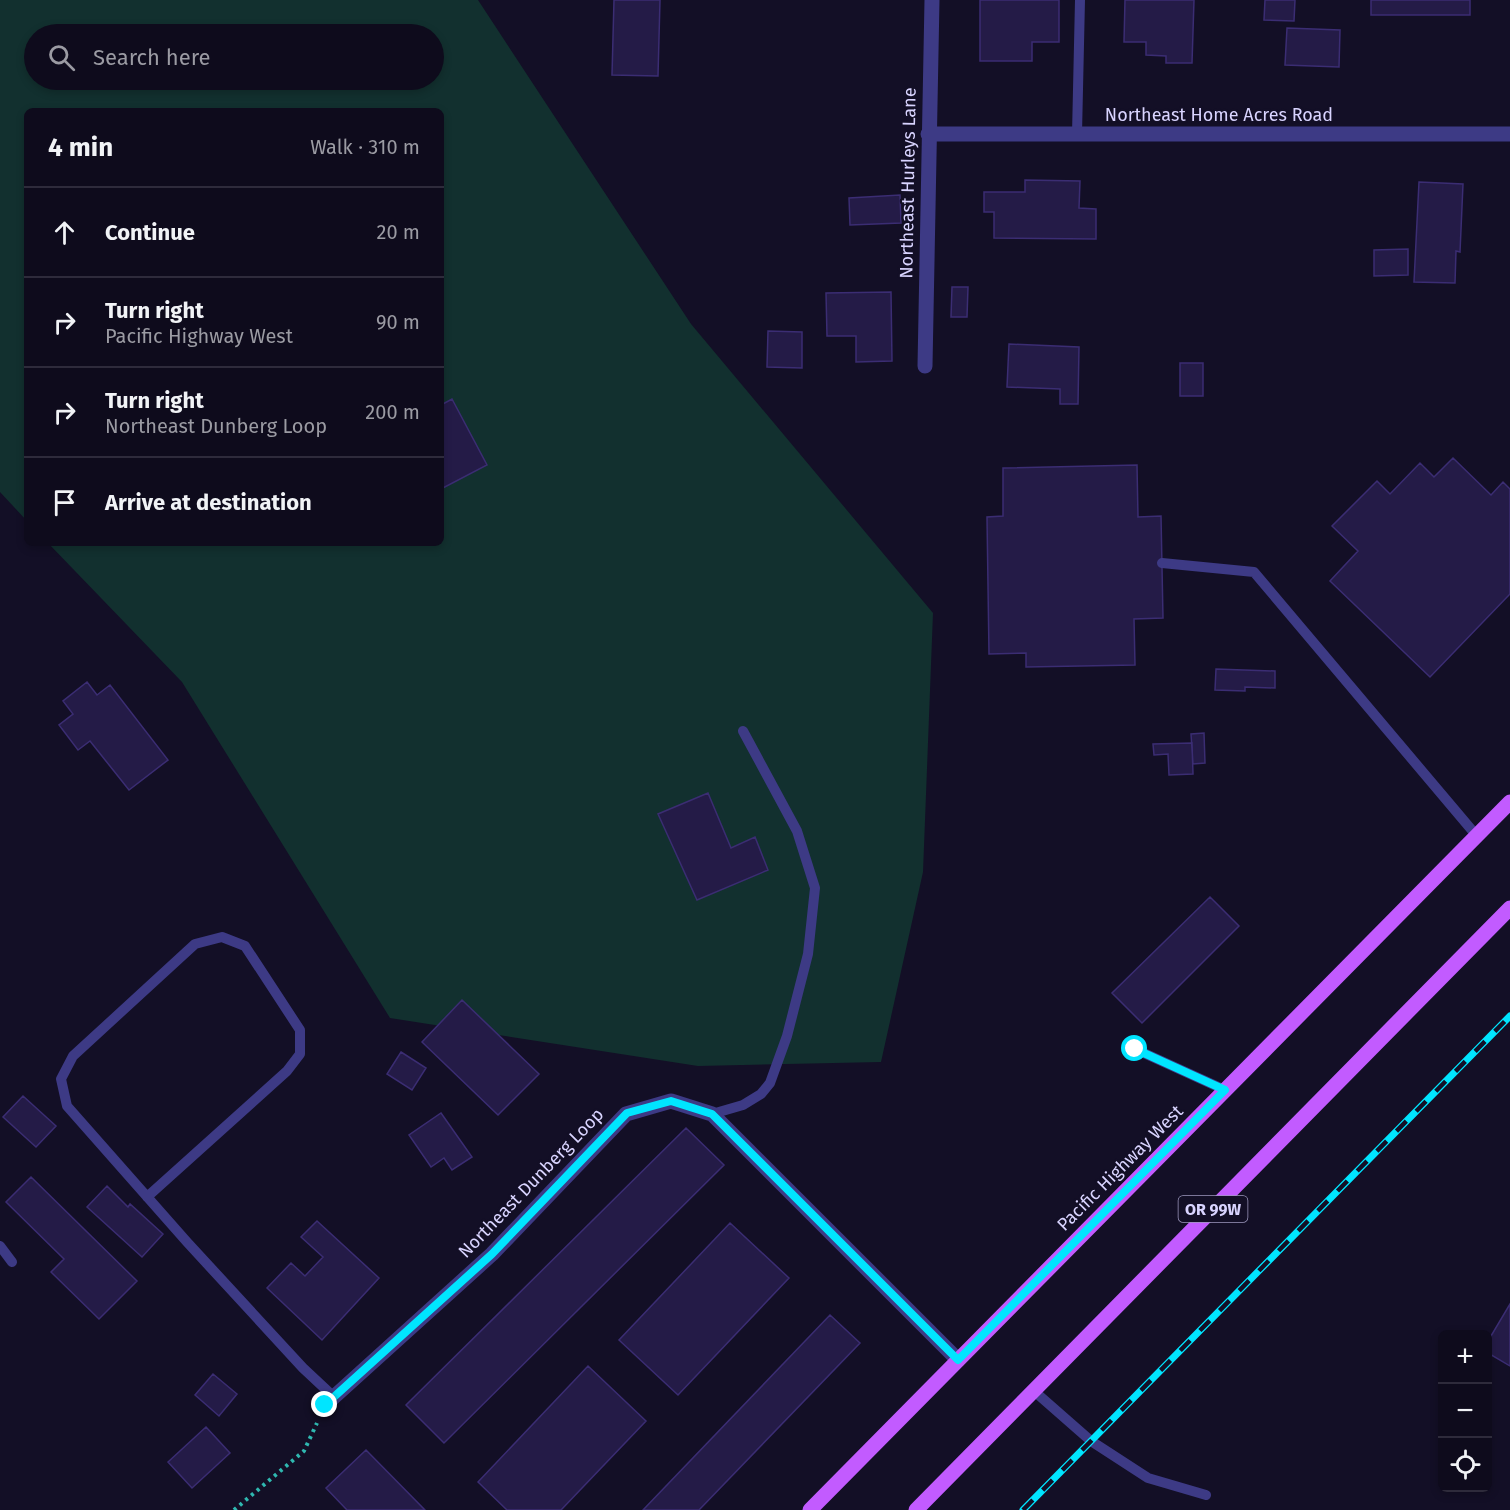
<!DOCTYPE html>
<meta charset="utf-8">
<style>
:root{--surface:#0e0b1c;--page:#1c1929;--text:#f1f3f6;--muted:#9b9ba3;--line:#2e2b3b}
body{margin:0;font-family:"Fira Sans",sans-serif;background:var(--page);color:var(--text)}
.controls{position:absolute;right:18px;bottom:18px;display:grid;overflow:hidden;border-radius:9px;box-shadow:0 3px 9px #0003}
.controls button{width:54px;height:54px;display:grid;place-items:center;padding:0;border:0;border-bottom:2px solid var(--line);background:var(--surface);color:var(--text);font:30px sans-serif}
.stop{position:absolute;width:18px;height:18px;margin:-14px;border:4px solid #00e5ff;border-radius:50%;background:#fff}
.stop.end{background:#00e5ff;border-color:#fff;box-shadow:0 2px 6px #0008}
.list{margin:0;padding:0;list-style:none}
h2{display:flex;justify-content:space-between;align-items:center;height:78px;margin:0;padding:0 24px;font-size:26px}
h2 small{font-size:20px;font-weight:400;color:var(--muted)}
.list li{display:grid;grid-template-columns:39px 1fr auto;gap:18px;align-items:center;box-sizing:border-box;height:90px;padding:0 24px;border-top:2px solid var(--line)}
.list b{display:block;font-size:22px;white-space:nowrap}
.list p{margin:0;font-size:20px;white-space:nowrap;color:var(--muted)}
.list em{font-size:20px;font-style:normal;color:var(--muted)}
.icon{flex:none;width:33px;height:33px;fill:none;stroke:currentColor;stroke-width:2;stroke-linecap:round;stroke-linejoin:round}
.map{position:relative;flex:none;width:1510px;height:1510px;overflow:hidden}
.search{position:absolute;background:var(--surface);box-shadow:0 3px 9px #0003;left:24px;top:24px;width:420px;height:66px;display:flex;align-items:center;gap:15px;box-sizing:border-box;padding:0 21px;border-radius:33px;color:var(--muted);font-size:22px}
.panel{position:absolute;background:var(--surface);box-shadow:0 3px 9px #0003;left:24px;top:108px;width:420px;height:438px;border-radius:9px}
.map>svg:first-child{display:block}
</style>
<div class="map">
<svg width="1510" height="1510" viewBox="0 0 1510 1510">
<rect width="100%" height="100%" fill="#130f26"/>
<!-- green -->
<path fill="#12302f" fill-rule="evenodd" d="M0,0H478L691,324L933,613L923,872L881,1062L698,1066L390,1018L182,682L48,543H441V111H27V521L0,492ZM34,34H434V80H34Z"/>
<!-- building -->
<path fill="#241b47" stroke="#3b2d73" stroke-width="1.5" d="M614,0H660L658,76L612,75Z
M980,0H1059V42H1032V61H980Z
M1125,0H1194L1192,63H1166V56L1146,55V42H1124Z
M1265,0H1295L1294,21L1264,20Z
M1371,0H1470V15H1371Z
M1287,28L1340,30L1339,67L1285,65Z
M1025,180L1080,181L1079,208L1096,209V239L994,238V212H984V192H1025Z
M1419,182L1463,184L1460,252L1456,251L1455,283L1414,282Z
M900,195L901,223L850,225L849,198Z
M1408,249V275L1374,276V250Z
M952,287H968L967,317H951Z
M891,292L892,361L856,362V336H827L826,293Z
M768,331L802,332V368L767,367Z
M1009,344L1079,347L1078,404H1060V389L1007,387Z
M1180,363H1203V396H1180Z
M452,399L487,465L441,489V405Z
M1453,458L1491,495L1503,482L1510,489V594L1430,677L1330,581L1358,551L1332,526L1377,481L1390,494L1420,463L1434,477Z
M1137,465L1138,517L1161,516L1163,618L1134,619L1135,665L1026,667V653L989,654L987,517L1003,516V468Z
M1216,669L1275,671V688L1245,687V691L1215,690Z
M87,682L97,695L110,685L168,760L129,790L90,741L78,750L59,725L73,714L63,701Z
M1204,733L1205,763L1193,764L1191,734Z
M1192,743L1193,774L1169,775L1168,754L1154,755L1153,744Z
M708,793L731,848L755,837L768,870L697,900L658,814Z
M1210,897L1239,926L1142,1023L1112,993Z
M462,1000L539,1074L498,1115L422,1042Z
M401,1052L426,1068L412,1090L387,1074Z
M23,1096L56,1126L36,1147L3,1117Z
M441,1113L472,1157L452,1170L444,1158L431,1167L409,1135Z
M686,1128L724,1165L444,1443L406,1405Z
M31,1177L137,1281L99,1319L51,1272L64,1259L6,1202Z
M107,1186L128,1207L130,1204L163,1234L142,1257L87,1207Z
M317,1221L379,1278L322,1340L267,1288L291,1263L305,1276L323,1257L301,1237Z
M730,1223L789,1278L678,1395L619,1340Z
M1510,1304V1366L1488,1353V1341Z
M830,1315L860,1343L699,1510H643Z
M588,1366L646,1421L561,1510H507L478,1482Z
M213,1374L237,1394L219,1416L195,1395Z
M206,1427L230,1453L192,1488L168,1462Z
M366,1450L425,1510H347L326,1488Z"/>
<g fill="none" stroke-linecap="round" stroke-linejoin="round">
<!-- path -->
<path stroke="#2fb8b0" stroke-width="4" stroke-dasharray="3 4.5" stroke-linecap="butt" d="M234,1510L304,1451L317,1423"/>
<!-- service -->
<path stroke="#3d3a85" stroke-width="10" d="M1077,134L1080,0
M1162,563L1254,572L1476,835
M1135,1049L1225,1090
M712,1114L743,1105L761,1094L770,1083L787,1036L808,954L815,888L797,831L743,731
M147,1197L287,1071L300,1054V1030L245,946L222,937L195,944L73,1056L61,1079L67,1106L187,1242L303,1368L334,1397
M0,1246L12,1262
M1034,1391L1091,1441L1148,1478L1206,1495"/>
<!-- minor -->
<path stroke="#3d3a85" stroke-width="15" d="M928,134H1510
M925,366L932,0
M325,1405L492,1254L626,1114L671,1101L712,1114L958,1360"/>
<!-- primary -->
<path stroke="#c25bff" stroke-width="15" d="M810,1510L1510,802
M916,1510L1510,908"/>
<!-- rail casing -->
<g stroke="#00e5ff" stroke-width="7">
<path id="rail" d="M1023,1510L1510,1016"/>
</g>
<!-- rail -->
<use href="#rail" stroke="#130f26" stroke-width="4.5" stroke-dasharray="14" stroke-linecap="butt"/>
</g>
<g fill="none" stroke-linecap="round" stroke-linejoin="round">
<!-- route -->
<path stroke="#00e5ff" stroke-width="8" d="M325,1405L492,1254L627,1113L671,1101L712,1114L958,1360L1225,1090L1135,1049"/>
</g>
<g text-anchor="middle" stroke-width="4.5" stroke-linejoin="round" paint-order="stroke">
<!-- shield labels -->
<rect fill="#130f26" stroke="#9e99be" stroke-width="1.5" x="1178.5" y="1196" width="69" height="26" rx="4.5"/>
<g font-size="16" font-weight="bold" fill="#d9d4ff">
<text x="1213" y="1215">OR 99W</text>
</g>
<!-- street labels -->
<g font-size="18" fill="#d9d4ff" stroke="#130f26">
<text x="1219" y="121">Northeast Home Acres Road</text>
<text transform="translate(908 183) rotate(-89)" y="6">Northeast Hurleys Lane</text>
<text transform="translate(1120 1168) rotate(-45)" y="6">Pacific Highway West</text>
<text transform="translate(531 1183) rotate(-46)" y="6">Northeast Dunberg Loop</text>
</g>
</g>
</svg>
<div class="controls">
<button>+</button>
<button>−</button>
<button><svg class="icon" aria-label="locate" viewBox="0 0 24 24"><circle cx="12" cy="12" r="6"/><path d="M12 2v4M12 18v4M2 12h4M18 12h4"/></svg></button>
</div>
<div class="stop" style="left:1135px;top:1049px"></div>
<div class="stop end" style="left:325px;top:1405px"></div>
<div class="search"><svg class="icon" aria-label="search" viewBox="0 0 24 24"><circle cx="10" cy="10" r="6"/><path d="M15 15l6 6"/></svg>Search here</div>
<section class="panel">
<h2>4 min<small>Walk · 310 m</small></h2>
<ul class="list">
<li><svg class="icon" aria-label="ahead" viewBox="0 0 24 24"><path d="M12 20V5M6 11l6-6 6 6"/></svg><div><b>Continue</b></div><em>20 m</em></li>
<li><svg class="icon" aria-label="right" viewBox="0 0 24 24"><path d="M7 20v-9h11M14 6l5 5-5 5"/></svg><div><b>Turn right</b><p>Pacific Highway West</p></div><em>90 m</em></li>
<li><svg class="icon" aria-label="right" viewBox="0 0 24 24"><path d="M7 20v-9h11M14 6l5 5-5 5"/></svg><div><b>Turn right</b><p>Northeast Dunberg Loop</p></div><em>200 m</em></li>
<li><svg class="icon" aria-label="arrive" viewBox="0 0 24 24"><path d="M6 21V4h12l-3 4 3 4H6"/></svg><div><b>Arrive at destination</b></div></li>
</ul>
</section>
</div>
